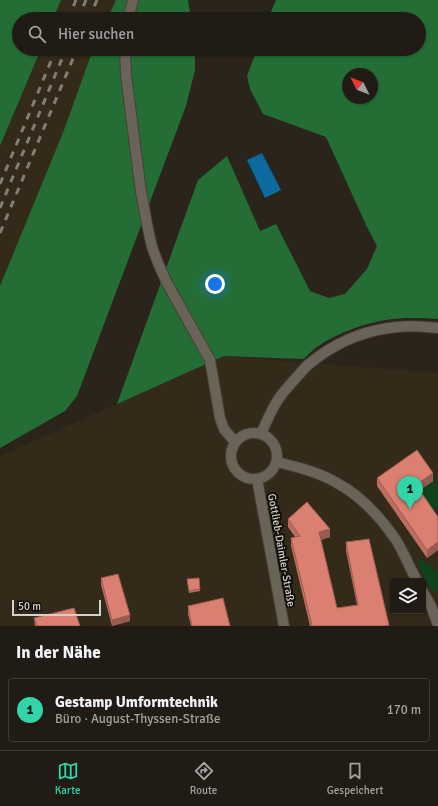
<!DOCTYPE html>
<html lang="de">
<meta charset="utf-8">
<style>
:root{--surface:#201b14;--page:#2d2822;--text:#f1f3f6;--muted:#a2a1a0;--line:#3d3934;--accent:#32d4a8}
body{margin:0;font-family:Signika,sans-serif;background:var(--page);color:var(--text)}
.controls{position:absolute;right:12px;bottom:12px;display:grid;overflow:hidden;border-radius:4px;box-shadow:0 1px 3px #0004}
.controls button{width:36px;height:36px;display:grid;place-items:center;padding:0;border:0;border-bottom:1px solid var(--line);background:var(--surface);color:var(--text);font:20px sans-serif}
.compass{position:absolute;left:342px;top:68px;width:36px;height:36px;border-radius:50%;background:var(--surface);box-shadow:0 1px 3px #0004;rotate:312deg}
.scale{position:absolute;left:12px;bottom:10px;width:89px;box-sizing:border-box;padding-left:4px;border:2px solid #d5d1ca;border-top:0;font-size:11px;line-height:14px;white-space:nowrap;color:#d5d1ca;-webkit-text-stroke:3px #110e09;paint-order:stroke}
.you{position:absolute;left:215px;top:284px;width:14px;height:14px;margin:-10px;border:3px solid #fff;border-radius:50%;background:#1a73e8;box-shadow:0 0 0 6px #1a73e833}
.badge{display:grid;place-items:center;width:26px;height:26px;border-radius:50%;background:var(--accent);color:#111;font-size:13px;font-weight:700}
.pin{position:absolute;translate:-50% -33px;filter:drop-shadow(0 1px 2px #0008)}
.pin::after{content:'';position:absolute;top:21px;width:14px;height:12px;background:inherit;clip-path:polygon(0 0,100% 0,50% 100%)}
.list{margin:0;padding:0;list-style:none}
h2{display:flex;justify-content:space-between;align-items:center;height:52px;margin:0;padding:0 16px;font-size:17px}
h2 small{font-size:13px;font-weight:400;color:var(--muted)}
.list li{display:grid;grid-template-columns:26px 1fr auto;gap:12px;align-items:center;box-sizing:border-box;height:64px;margin:0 8px 8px;padding:0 8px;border:1px solid var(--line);border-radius:4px}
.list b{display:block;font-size:15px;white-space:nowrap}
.list p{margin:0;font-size:13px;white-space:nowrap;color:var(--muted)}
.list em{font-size:13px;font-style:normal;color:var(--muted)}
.icon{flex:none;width:22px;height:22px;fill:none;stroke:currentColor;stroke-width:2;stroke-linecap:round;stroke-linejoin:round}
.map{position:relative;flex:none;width:438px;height:626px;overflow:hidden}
.search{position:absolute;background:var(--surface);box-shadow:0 1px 3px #0004;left:12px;right:12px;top:12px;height:44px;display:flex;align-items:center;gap:10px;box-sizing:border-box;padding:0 14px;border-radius:22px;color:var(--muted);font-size:15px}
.sheet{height:124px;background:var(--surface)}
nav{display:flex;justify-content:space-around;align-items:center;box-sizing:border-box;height:56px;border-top:1px solid var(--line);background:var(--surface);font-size:11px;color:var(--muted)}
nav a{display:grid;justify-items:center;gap:2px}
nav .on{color:var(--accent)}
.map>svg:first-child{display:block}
</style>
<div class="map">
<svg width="438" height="626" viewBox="0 0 438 626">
<rect width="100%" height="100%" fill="#2a241a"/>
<!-- built -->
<path fill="#332a19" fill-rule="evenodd" d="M61,0H116L107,19H53Z
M41,49H93L64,130L0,286V146Z
M224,356L438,373V626H0V456ZM393,581H423V611H393Z"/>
<!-- green -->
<path fill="#10421c" d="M432,471C438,483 438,492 438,507L433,511L416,493L433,481Z
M423,559L427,566L430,563L436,572L438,571V591L434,592L430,588L417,563Z"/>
<!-- forest -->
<path fill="#246e35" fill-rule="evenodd" d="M0,0H61L53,19H19V49H41L0,146Z
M116,0H188L191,19H107Z
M276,0H438V319C421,318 403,317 386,320C365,323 338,333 320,345C314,348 309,354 304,359L224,356L117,404L198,180L227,156L260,231L276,224L310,291L329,298L345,294L367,269L377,246L367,227L326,137L263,114L250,89L247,76L257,49H419V19H268ZM348,74H372V98H348Z
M93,49H195V70L186,106L77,396L65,411L0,448V286L64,130Z"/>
<!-- water -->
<path fill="#0c6a9f" d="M262,153L281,190L265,198L247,160Z"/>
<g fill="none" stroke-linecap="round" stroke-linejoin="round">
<!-- street casing -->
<g stroke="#454138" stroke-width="12">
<path id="street" d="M128,19L133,0
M125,49L126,75L141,192L148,229L152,247L158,263L167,283L210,360L220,418L224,429L235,442
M231 456a23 23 0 1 1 46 0a23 23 0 1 1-46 0Z
M261,434C266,423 270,413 276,403C281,394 288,387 295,379C300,374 304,368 309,364C332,345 360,332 389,328C405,325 422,326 438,328
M277,462C297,467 319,472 337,483C361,496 381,518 396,540C404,553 410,568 417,581
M257,479L284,626
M423,592L431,606L438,625"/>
</g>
<!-- street -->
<use href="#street" stroke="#6a6357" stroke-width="10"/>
<!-- rail -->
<path stroke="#827d75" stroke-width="3" stroke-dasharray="7 7" stroke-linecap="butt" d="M68,19L76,0
M78,19L86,0
M89,19L97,0
M0,184L56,49
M0,208L66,49
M0,233L77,49"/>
</g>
<!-- wall -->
<path fill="#bc6e61" d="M377,478L433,481L420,490L438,517V550L427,558L377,486Z
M288,519L330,537L321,540L337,608L357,605L346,551V542L389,626H310L291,546V538L295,537L288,527Z
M101,578L130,621L112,626L101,585Z
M187,579L200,589V591L189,593Z
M188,606L230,626H191L188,614Z
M34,618L80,626H35Z"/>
<!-- shaded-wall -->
<path fill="#995a4f" d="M433,473V481L416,493V485Z
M330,529V537L319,540V532Z
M438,542V550L427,558V550Z
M130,615V621L112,626V620Z"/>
<!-- building -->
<path fill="#db8071" stroke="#995a4f" d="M417,450L433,473L416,485L438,517V542L427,550L377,478Z
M307,502L330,529L319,532L337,608L358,605L346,542L369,539L389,625L385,626H312L291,538L300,536L288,519Z
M118,574L130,615L112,620L101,578Z
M199,578L200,589L189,591L187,579Z
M223,598L230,626H192L188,606Z
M74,608L80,626H37L34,618Z"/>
<g text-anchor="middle" stroke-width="4" stroke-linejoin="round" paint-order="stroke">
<!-- street labels -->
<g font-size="11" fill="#d5d1ca" stroke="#110e09">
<text transform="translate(282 550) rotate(80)" y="4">Gottlieb-Daimler-Straße</text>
</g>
</g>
</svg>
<div class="controls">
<button><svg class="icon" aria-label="layers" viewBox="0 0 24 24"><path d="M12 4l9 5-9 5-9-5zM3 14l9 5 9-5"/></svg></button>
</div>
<svg class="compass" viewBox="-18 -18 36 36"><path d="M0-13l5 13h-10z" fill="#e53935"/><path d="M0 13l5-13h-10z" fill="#a2a1a0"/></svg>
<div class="scale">50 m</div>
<div class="you"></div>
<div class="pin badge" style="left:410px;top:509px">1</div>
<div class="search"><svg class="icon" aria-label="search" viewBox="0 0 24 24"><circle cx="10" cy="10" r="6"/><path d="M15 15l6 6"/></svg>Hier suchen</div>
</div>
<section class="sheet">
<h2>In der Nähe<small></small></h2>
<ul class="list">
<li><span class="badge">1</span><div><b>Gestamp Umformtechnik</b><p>Büro · August-Thyssen-Straße</p></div><em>170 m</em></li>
</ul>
</section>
<nav>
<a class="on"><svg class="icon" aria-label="map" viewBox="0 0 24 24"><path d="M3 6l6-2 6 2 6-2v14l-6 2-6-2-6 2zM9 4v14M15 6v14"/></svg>Karte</a>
<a><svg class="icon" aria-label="directions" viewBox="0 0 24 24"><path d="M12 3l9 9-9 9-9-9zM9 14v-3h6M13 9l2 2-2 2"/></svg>Route</a>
<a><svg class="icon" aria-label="saved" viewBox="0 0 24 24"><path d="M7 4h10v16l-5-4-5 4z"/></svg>Gespeichert</a>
</nav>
